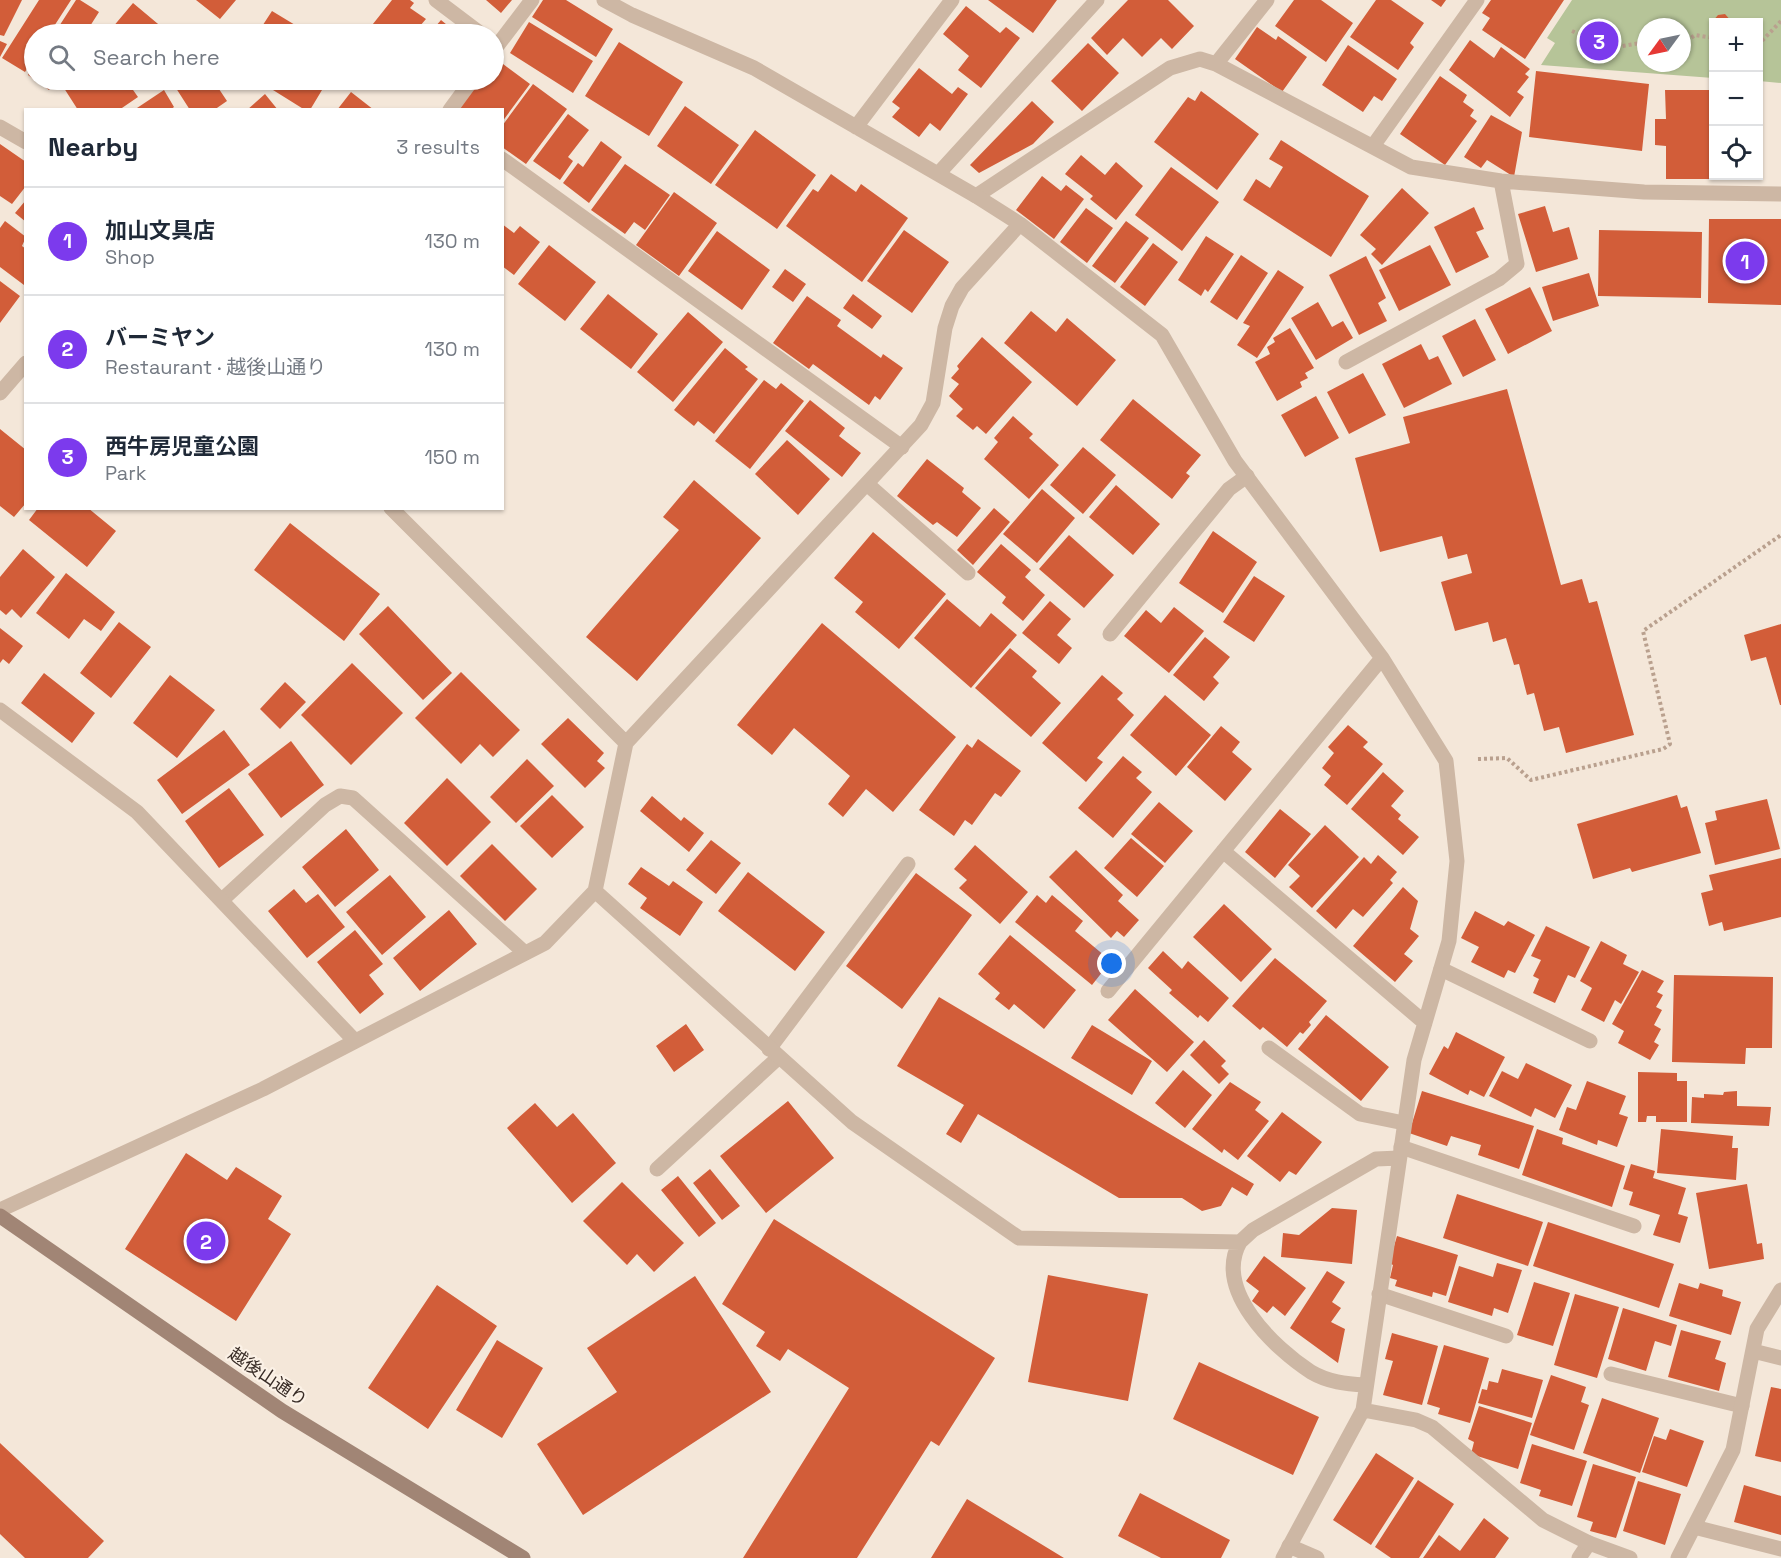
<!DOCTYPE html>
<meta charset="utf-8">
<style>
:root{--surface:#fff;--page:#f6f6f7;--text:#1f2937;--muted:#747a83;--line:#e0e1e3;--accent:#7c3aed}
body{margin:0;font-family:"Space Grotesk","Noto Sans JP",sans-serif;background:var(--page);color:var(--text)}
.controls{position:absolute;right:18px;top:18px;display:grid;overflow:hidden;border-radius:0px;box-shadow:0 2px 4px #0004}
.controls button{width:54px;height:54px;display:grid;place-items:center;padding:0;border:0;border-bottom:2px solid var(--line);background:var(--surface);color:var(--text);font:30px sans-serif}
.compass{position:absolute;left:1637px;top:18px;width:54px;height:54px;border-radius:50%;background:var(--surface);box-shadow:0 2px 4px #0004;rotate:237deg}
.you{position:absolute;left:1112px;top:964px;width:21px;height:21px;margin:-15px;border:4px solid #fff;border-radius:50%;background:#1a73e8;box-shadow:0 0 0 9px #1a73e833}
.badge{display:grid;place-items:center;width:39px;height:39px;border-radius:50%;background:var(--accent);color:#fff;font-size:20px;font-weight:700}
.pin{position:absolute;translate:-50% -50%;border:3px solid #fff;box-shadow:0 2px 6px #0006}
.list{margin:0;padding:0;list-style:none}
h2{display:flex;justify-content:space-between;align-items:center;height:78px;margin:0;padding:0 24px;font-size:26px}
h2 small{font-size:20px;font-weight:400;color:var(--muted)}
.list li{display:grid;grid-template-columns:39px 1fr auto;gap:18px;align-items:center;box-sizing:border-box;height:108px;padding:0 24px;border-top:2px solid var(--line)}
.list b{display:block;font-size:22px;white-space:nowrap}
.list p{margin:0;font-size:20px;white-space:nowrap;color:var(--muted)}
.list em{font-size:20px;font-style:normal;color:var(--muted)}
.icon{flex:none;width:33px;height:33px;fill:none;stroke:currentColor;stroke-width:2;stroke-linecap:round;stroke-linejoin:round}
.map{position:relative;flex:none;width:1781px;height:1558px;overflow:hidden}
.search{position:absolute;background:var(--surface);box-shadow:0 2px 4px #0004;left:24px;top:24px;width:480px;height:66px;display:flex;align-items:center;gap:15px;box-sizing:border-box;padding:0 21px;border-radius:33px;color:var(--muted);font-size:22px}
.panel{position:absolute;background:var(--surface);box-shadow:0 2px 4px #0004;left:24px;top:108px;width:480px;height:402px;border-radius:0px}
.map>svg:first-child{display:block}
</style>
<div class="map">
<svg width="1781" height="1558" viewBox="0 0 1781 1558">
<rect width="100%" height="100%" fill="#f4e7d9"/>
<!-- green -->
<path fill="#b6c498" fill-rule="evenodd" d="M1572,0H1781V83L1759,81L1758,22H1714L1713,78L1541,65L1555,43L1547,38ZM1646,27H1682V63H1646Z"/>
<!-- building -->
<path fill="#d25d39" d="M0,0H22L4,36L0,35Z
M39,0H71L49,34H34V57L25,72L2,58Z
M76,0H80L99,12L85,34H54Z
M196,0H236L220,19Z
M392,0H410L414,3L410,8L426,19L413,34H365Z
M486,0H512L501,13Z
M543,0H566L613,29L596,57L532,17Z
M988,0H1057L1033,33Z
M1128,0H1168L1194,26L1172,49L1161,38L1142,57L1123,38L1107,55L1091,38Z
M1294,0H1321L1353,23L1326,62L1275,26Z
M1376,0H1391L1424,23L1410,43L1414,47L1398,70L1350,37Z
M1431,0H1446L1441,7Z
M1491,0H1564L1525,59L1482,30L1490,18L1482,13Z
M133,3L170,34H107Z
M966,6L1000,33L1006,27L1020,38L981,88L958,70L969,56L943,34Z
M272,11L310,34H257Z
M1725,14L1732,22H1712L1718,15Z
M441,20L458,34H429Z
M529,22L593,61L573,93L510,53Z
M1257,27L1276,40L1278,36L1307,57L1282,92L1235,59Z
M1470,40L1494,58L1501,47L1530,69L1525,74L1529,77L1517,92L1524,97L1510,117L1449,70Z
M0,41L7,44L0,57Z
M619,42L683,82L649,136L585,96Z
M1088,43L1119,73L1082,111L1051,81Z
M1348,45L1397,79L1382,101L1374,96L1363,112L1322,85Z
M495,58L530,84L502,122V110H458L480,80H494Z
M34,64V80H56L49,90L28,75Z
M919,68L952,94L958,87L968,94L940,131L930,123L919,137L892,117L900,108L892,102Z
M1536,71L1649,84L1642,151L1529,137Z
M1440,76L1467,95L1463,102L1474,110L1470,116L1477,121L1445,165L1400,134Z
M70,80H126L138,97L119,110H78L62,85Z
M183,80H213L227,101L214,110H190L174,85Z
M257,80H328L310,110H305Z
M433,80H451L444,89Z
M533,84L567,109L526,164L502,147V126Z
M164,90L174,107L170,110H134Z
M1665,90H1713V176H1732V179H1666V146L1655,145V119H1666Z
M1201,91L1259,134L1217,190L1154,142L1188,97L1195,101Z
M351,92L374,110H337Z
M265,94L278,110H247Z
M1032,101L1054,122L1033,144L979,173L970,165Z
M685,106L739,145L711,184L657,146Z
M568,114L589,130L568,157L573,161L560,180L533,161Z
M1491,115L1522,132L1514,177L1487,160L1481,168L1464,157Z
M755,130L816,175L777,229L715,185Z
M1281,140L1369,196L1331,257L1243,200L1256,179L1270,188L1283,167L1269,159Z
M601,141L622,157L589,203L563,183L578,163L583,167Z
M0,144L26,162V186L12,204L0,196Z
M1081,155L1105,175L1116,162L1143,186L1116,220L1090,199L1093,196L1065,174Z
M625,164L670,195L645,230L634,222L625,234L591,210Z
M1171,167L1219,202L1182,251L1135,215Z
M831,174L856,192L861,184L908,218L862,282L786,226L813,189L818,192Z
M1042,176L1061,191L1066,185L1084,199L1054,239L1016,210Z
M1402,188L1429,213L1382,265L1371,254L1376,249L1360,235Z
M674,192L717,223L679,276L636,245Z
M26,200V222L15,213Z
M1545,206L1553,232L1569,227L1578,259L1536,272L1518,214Z
M1474,207L1484,229L1476,232L1489,257L1456,273L1434,227Z
M1086,208L1113,228L1087,263L1060,242Z
M1709,219H1781V305L1708,303Z
M5,221L26,237L22,246L26,249L24,285L0,267V228Z
M1126,221L1149,238L1115,283L1092,266Z
M502,224L514,233L520,226L540,242L514,275L502,266Z
M904,230L949,262L912,313L867,281Z
M1599,230L1702,232L1701,298L1598,296Z
M717,231L770,270L742,310L688,271Z
M1206,236L1234,254L1208,292L1205,289L1201,296L1178,280Z
M1153,243L1178,262L1145,306L1120,287Z
M549,245L596,282L565,321L518,284Z
M1430,245L1451,285L1399,311L1379,270Z
M1241,255L1268,273L1237,320L1210,302Z
M1366,256L1386,298L1378,303L1387,321L1359,335L1329,275Z
M785,269L806,284L793,302L772,287Z
M1278,270L1304,287L1257,358L1237,345L1250,326L1243,323Z
M1589,273L1599,306L1553,321L1542,287Z
M0,281L20,296L0,323Z
M1530,287L1552,331L1508,354L1485,309Z
M608,294L658,334L631,369L580,329Z
M853,294L882,316L872,329L843,308Z
M807,296L841,320L837,326L881,358L883,354L903,368L880,400L875,396L869,405L813,364L809,369L773,343Z
M1318,302L1332,327L1343,321L1353,338L1316,360L1291,318Z
M1031,311L1056,332L1067,318L1116,360L1077,406L1004,343Z
M688,312L723,342L673,402L637,372Z
M1475,319L1496,360L1463,377L1442,336Z
M1290,328L1314,368L1305,373L1308,378L1300,382L1302,387L1277,401L1255,362L1270,354L1267,347L1275,342L1273,338Z
M982,337L1032,382L986,434L977,426L973,430L956,416L963,409L949,396L959,384L951,378L959,369L957,366Z
M1421,344L1429,360L1438,356L1452,384L1404,408L1382,364Z
M725,348L748,367L745,369L758,379L714,434L698,421L694,426L674,410Z
M1363,373L1386,415L1349,434L1327,392Z
M764,380L776,389L781,383L804,401L750,469L715,441Z
M1507,389L1561,585L1582,579L1589,603L1597,601L1634,735L1566,753L1559,727L1544,731L1534,693L1527,695L1519,664L1514,665L1506,638L1493,642L1488,622L1455,631L1441,582L1472,573L1467,554L1448,559L1442,536L1380,552L1355,458L1410,443L1403,417Z
M1316,396L1339,438L1305,457L1281,415Z
M1133,399L1201,455L1186,473L1190,476L1172,499L1100,440Z
M810,400L845,428L839,436L861,453L842,477L785,431Z
M1013,416L1033,434L1029,438L1059,465L1029,499L984,459L998,442L994,438Z
M0,429L26,450V503L14,517L0,506Z
M787,440L830,479L798,515L755,474Z
M1083,447L1116,475L1083,514L1050,485Z
M927,459L964,488L962,492L981,508L957,537L937,522L933,525L897,496Z
M694,480L761,538L637,681L586,637L679,530L663,517Z
M1116,485L1160,524L1133,555L1089,517Z
M1042,489L1075,518L1037,563L1003,534Z
M38,508H88L116,531L87,567L29,520Z
M994,508L1010,522L973,565L957,550Z
M290,523L380,594L344,641L254,570Z
M1213,531L1257,562L1223,613L1179,583Z
M873,532L946,594L899,649L855,612L863,602L834,578Z
M1069,535L1114,575L1084,608L1039,569Z
M1001,544L1031,570L1025,577L1045,595L1023,621L1002,603L1006,597L977,572Z
M23,549L55,577L21,618L12,609L6,615L0,610V577Z
M66,573L115,612L101,631L84,619L69,639L36,613Z
M1254,576L1285,596L1254,642L1223,622Z
M947,599L980,627L991,613L1017,635L971,688L914,638Z
M1050,601L1071,619L1057,635L1072,648L1059,664L1022,633Z
M388,606L452,673L423,700L359,634Z
M1174,607L1204,631L1169,673L1124,636L1146,610L1161,623Z
M119,622L151,647L111,698L80,673Z
M822,623L956,737L893,812L866,789L843,817L828,804L850,776L794,728L772,755L737,725Z
M1781,624V705H1780L1766,657L1751,661L1744,635Z
M0,628L23,646L9,664L3,659L0,663Z
M1205,637L1230,657L1213,677L1219,683L1204,701L1173,675Z
M1010,648L1037,671L1032,677L1061,703L1031,737L975,688Z
M352,663L403,713L351,765L301,715Z
M461,672L520,730L493,757L480,744L461,764L415,718Z
M44,673L95,713L72,743L21,703Z
M170,675L215,710L177,758L133,723Z
M1102,675L1123,693L1117,699L1134,715L1097,758L1103,762L1086,782L1042,743Z
M285,682L306,702L280,729L260,709Z
M1165,695L1211,735L1176,776L1130,735Z
M568,718L604,753L597,761L605,768L585,788L541,744Z
M1348,725L1368,742L1363,747L1383,764L1347,805L1324,785L1331,776L1322,768L1334,753L1328,747Z
M1221,726L1240,742L1232,752L1252,769L1225,801L1187,767Z
M224,730L250,765L182,814L157,780Z
M978,739L1021,771L1001,797L995,793L972,825L965,820L954,836L919,810L967,744L972,748Z
M291,741L324,785L281,818L248,774Z
M1123,756L1142,772L1136,778L1152,792L1113,838L1078,808Z
M527,759L554,786L516,823L490,797Z
M1383,772L1404,791L1391,806L1401,815L1398,819L1419,837L1403,855L1351,809Z
M447,778L491,822L447,866L404,823Z
M229,788L264,835L219,868L185,821Z
M552,795L584,827L552,858L520,826Z
M1677,795L1681,808L1687,806L1701,853L1632,872L1630,868L1593,879L1577,824Z
M652,796L681,821L684,817L704,833L689,852L640,811Z
M1767,799L1780,849L1715,865L1705,823L1717,820L1715,811Z
M1159,802L1193,831L1165,863L1131,834Z
M1280,809L1311,834L1275,878L1245,852Z
M1325,825L1359,857L1312,908L1289,887L1300,876L1288,865Z
M346,829L379,870L335,907L302,867Z
M1131,838L1164,866L1137,897L1104,868Z
M711,840L741,863L716,894L686,870Z
M492,844L537,889L505,921L460,876Z
M975,845L1028,892L1000,924L959,888L967,880L954,869Z
M1076,850L1123,895L1118,901L1139,920L1124,937L1117,931L1111,938L1049,877Z
M1378,855L1397,872L1390,880L1393,883L1363,917L1353,909L1336,929L1316,911L1364,857L1371,864Z
M1781,858V917L1724,931L1722,922L1709,926L1701,893L1713,890L1709,875Z
M641,867L669,886L673,881L703,902L680,936L640,908L647,898L628,884Z
M748,872L825,932L795,971L718,911Z
M916,873L972,915L902,1009L846,966Z
M390,875L426,917L382,955L346,912Z
M1403,887L1418,901L1410,929L1419,936L1404,954L1413,961L1395,982L1353,946Z
M294,889L306,903L318,894L345,927L307,958L268,911Z
M1037,895L1046,903L1052,895L1083,921L1075,931L1111,961L1092,985L1015,922Z
M1224,904L1272,949L1241,982L1193,937Z
M449,910L477,944L420,991L393,958Z
M1475,911L1504,926L1508,921L1535,935L1515,973L1508,970L1504,978L1471,962L1479,947L1461,938Z
M1546,926L1590,947L1575,978L1568,975L1555,1003L1533,993L1539,979L1533,976L1541,960L1531,956Z
M355,930L383,964L369,975L384,994L360,1014L317,962Z
M1010,935L1076,990L1044,1029L1014,1004L1009,1010L995,999L1000,993L978,974Z
M1601,941L1627,955L1623,964L1639,972L1621,1004L1615,1000L1604,1022L1581,1010L1592,988L1580,981Z
M1163,951L1182,969L1188,961L1229,998L1208,1022L1200,1015L1198,1018L1169,993L1172,990L1148,968Z
M1275,958L1327,1001L1309,1022L1311,1025L1303,1034L1300,1032L1287,1047L1263,1027L1260,1030L1232,1006Z
M1642,970L1664,981L1657,992L1663,995L1656,1007L1662,1010L1654,1025L1661,1029L1654,1042L1659,1045L1650,1060L1618,1043L1624,1031L1612,1024Z
M1674,975L1773,977L1772,1048H1746L1745,1064L1672,1062Z
M1135,989L1194,1042L1167,1072L1108,1020Z
M939,997L1254,1184L1247,1196L1232,1187L1221,1206L1202,1211L1182,1198H1119L978,1114L961,1143L946,1134L964,1105L897,1066Z
M1326,1015L1389,1067L1361,1101L1298,1049Z
M686,1024L704,1050L674,1072L656,1046Z
M1092,1025L1152,1061L1132,1095L1071,1058Z
M1456,1032L1505,1057L1484,1097L1470,1090L1468,1095L1429,1074L1444,1046L1448,1049Z
M1204,1040L1226,1061L1221,1066L1229,1074L1219,1084L1190,1055Z
M1526,1063L1572,1085L1555,1118L1535,1108L1531,1117L1489,1096L1502,1071L1518,1079Z
M1183,1070L1212,1095L1185,1128L1155,1103Z
M1638,1072L1677,1073V1081H1687V1122H1656V1116H1647L1646,1122H1638Z
M1587,1081L1626,1096L1619,1114L1628,1117L1617,1147L1598,1140L1597,1145L1559,1130L1567,1107L1576,1110Z
M1230,1082L1261,1102L1255,1110L1269,1121L1238,1160L1224,1149L1222,1153L1192,1129Z
M1422,1091L1534,1126L1519,1169L1478,1155L1481,1145L1451,1136L1447,1146L1409,1133Z
M1737,1091V1106L1771,1107L1769,1126L1691,1123L1692,1097L1704,1098V1094L1723,1095L1724,1092Z
M788,1101L834,1158L766,1213L720,1156Z
M535,1103L557,1127L573,1113L616,1163L572,1203L507,1128Z
M1282,1112L1322,1142L1296,1175L1289,1171L1280,1182L1247,1156Z
M1537,1129L1563,1138L1562,1144L1625,1166L1612,1207L1522,1175Z
M1661,1129L1733,1136L1732,1148H1738L1736,1180L1657,1173Z
M186,1153L227,1180L236,1167L282,1196L268,1219L291,1234L236,1321L125,1249Z
M1631,1164L1655,1171L1653,1178L1686,1188L1678,1214L1688,1217L1680,1243L1653,1235L1660,1215L1629,1205L1633,1192L1623,1189Z
M710,1169L740,1206L722,1220L693,1183Z
M678,1176L716,1223L699,1237L661,1190Z
M622,1182L684,1243L654,1272L637,1254L627,1265L583,1221Z
M1747,1184L1757,1244L1762,1243L1764,1259L1709,1269L1696,1193Z
M1457,1194L1543,1222L1528,1266L1443,1238Z
M1332,1208L1357,1210L1352,1264L1281,1257L1283,1233L1299,1235Z
M774,1219L995,1358L939,1446L931,1441L857,1558H743L849,1388L788,1349L780,1361L756,1346L765,1332L722,1304Z
M1548,1222L1674,1264L1659,1308L1533,1266Z
M1397,1236L1458,1255L1446,1296L1433,1292L1432,1297L1395,1286L1397,1280L1390,1278L1393,1265L1389,1263Z
M1264,1256L1306,1288L1285,1316L1273,1306L1267,1313L1252,1301L1259,1291L1246,1281Z
M1497,1263L1522,1270L1508,1313L1494,1308L1492,1316L1448,1302L1459,1266L1493,1277Z
M1327,1271L1345,1282L1332,1302L1341,1308L1331,1322L1345,1329L1338,1363L1290,1328Z
M1048,1275L1148,1294L1128,1401L1028,1382Z
M695,1276L771,1392L583,1515L537,1444L617,1392L587,1348Z
M1534,1282L1570,1293L1553,1346L1517,1335Z
M1679,1283L1698,1289L1700,1283L1723,1290L1722,1296L1741,1302L1731,1335L1669,1316Z
M437,1285L497,1326L428,1429L368,1388Z
M1575,1294L1619,1307L1597,1378L1554,1365Z
M1623,1308L1677,1325L1671,1346L1655,1341L1646,1371L1608,1359Z
M1681,1330L1721,1341L1715,1359L1726,1363L1719,1391L1668,1377Z
M1392,1333L1438,1346L1422,1405L1383,1395L1393,1361L1385,1359Z
M497,1340L543,1368L502,1438L456,1410Z
M1444,1345L1489,1358L1470,1423L1438,1414L1440,1408L1427,1404Z
M1199,1362L1319,1417L1293,1475L1173,1419Z
M1502,1369L1543,1380L1532,1418L1478,1403L1482,1389L1487,1390L1489,1381L1498,1383Z
M1551,1375L1586,1387L1581,1402L1589,1405L1574,1450L1530,1435Z
M1771,1387L1781,1389V1462L1755,1456Z
M1602,1398L1659,1418L1640,1473L1583,1453Z
M1479,1406L1532,1423L1518,1469L1471,1454L1474,1442L1468,1439Z
M1670,1429L1704,1441L1687,1487L1642,1472L1654,1436L1666,1440Z
M0,1443L104,1541L88,1558H25L0,1534Z
M1532,1444L1587,1461L1572,1506L1539,1496L1541,1490L1520,1483Z
M1376,1453L1414,1478L1371,1545L1333,1520Z
M1593,1464L1636,1477L1616,1538L1590,1531L1593,1522L1577,1517Z
M1418,1480L1454,1504L1419,1558H1391L1375,1547Z
M1638,1481L1681,1494L1665,1545L1623,1531Z
M1744,1485L1781,1496V1535L1734,1522Z
M1140,1493L1230,1540L1221,1558H1161L1118,1536Z
M967,1499L1064,1558H931Z
M1484,1518L1509,1538L1495,1558H1423L1439,1535L1460,1551Z"/>
<g fill="none" stroke-linecap="round" stroke-linejoin="round">
<!-- path -->
<path stroke="#b9a08e" stroke-width="4" stroke-dasharray="3 3" stroke-linecap="butt" d="M1572,31L1602,45L1617,47L1646,42
M1682,45L1695,35L1714,38
M1758,45L1781,21
M1478,759L1507,758L1531,780L1663,749L1670,744L1643,631L1781,535"/>
<!-- lane -->
<path stroke="#cdb7a4" stroke-width="15" d="M436,0L481,34
M494,50L532,0
M1216,64L1267,0
M450,110L472,80
M1373,146L1477,0
M502,159L902,447
M976,196L1170,68L1200,59L1216,64L1411,167L1501,181L1644,192L1781,194
M1346,362L1499,279L1517,264L1501,181
M0,393L26,363
M867,484L968,573
M1110,634L1229,489L1247,476
M222,900L325,805L340,796L353,798L525,953
M1441,969L1590,1041
M1269,1048L1360,1114L1404,1123
M769,1049L908,864
M1401,1147L1634,1226
M657,1169L779,1057
M1379,1294L1506,1336
M1611,1374L1742,1406
M1694,1527L1781,1549
M1289,1546L1317,1558
M1579,1558L1589,1543"/>
<!-- street -->
<path stroke="#cdb7a4" stroke-width="15" d="M604,0L632,15L754,68L976,196L1020,224L1162,335L1235,461L1382,658L1446,761L1457,861L1449,941L1414,1060L1363,1410L1283,1558
M0,127L26,142
M856,127L952,0
M938,174L1097,0
M391,508L626,743
M0,710L137,812L355,1041
M1223,851L1425,1023
M595,891L852,1122L1019,1238L1240,1242L1253,1230L1376,1159L1399,1158
M1108,991L1382,658
M0,1210L263,1089L545,943L595,891L626,743L921,425L933,403L945,328L952,306L962,288L1020,224
M1240,1242C1213,1290 1274,1348 1311,1372C1328,1382 1346,1384 1365,1385
M1753,1351L1781,1358
M1363,1410L1416,1420L1432,1427L1543,1520L1589,1543L1630,1558
M1678,1558L1733,1450L1757,1329L1781,1290"/>
<!-- secondary -->
<path stroke="#a18575" stroke-width="15" d="M0,1216L282,1411L523,1558"/>
</g>
<g text-anchor="middle" stroke-width="4.5" stroke-linejoin="round" paint-order="stroke">
<!-- street labels -->
<g font-size="18" fill="#382c26" stroke="#fbf1e6">
<text transform="translate(268 1377) rotate(34)" y="6">越後山通り</text>
</g>
</g>
</svg>
<div class="controls">
<button>+</button>
<button>−</button>
<button><svg class="icon" aria-label="locate" viewBox="0 0 24 24"><circle cx="12" cy="12" r="6"/><path d="M12 2v4M12 18v4M2 12h4M18 12h4"/></svg></button>
</div>
<svg class="compass" viewBox="-18 -18 36 36"><path d="M0-13l5 13h-10z" fill="#e53935"/><path d="M0 13l5-13h-10z" fill="#747a83"/></svg>
<div class="you"></div>
<div class="pin badge" style="left:1745px;top:261px">1</div>
<div class="pin badge" style="left:206px;top:1241px">2</div>
<div class="pin badge" style="left:1599px;top:41px">3</div>
<div class="search"><svg class="icon" aria-label="search" viewBox="0 0 24 24"><circle cx="10" cy="10" r="6"/><path d="M15 15l6 6"/></svg>Search here</div>
<section class="panel">
<h2>Nearby<small>3 results</small></h2>
<ul class="list">
<li><span class="badge">1</span><div><b>加山文具店</b><p>Shop</p></div><em>130 m</em></li>
<li><span class="badge">2</span><div><b>バーミヤン</b><p>Restaurant · 越後山通り</p></div><em>130 m</em></li>
<li><span class="badge">3</span><div><b>西牛房児童公園</b><p>Park</p></div><em>150 m</em></li>
</ul>
</section>
</div>
